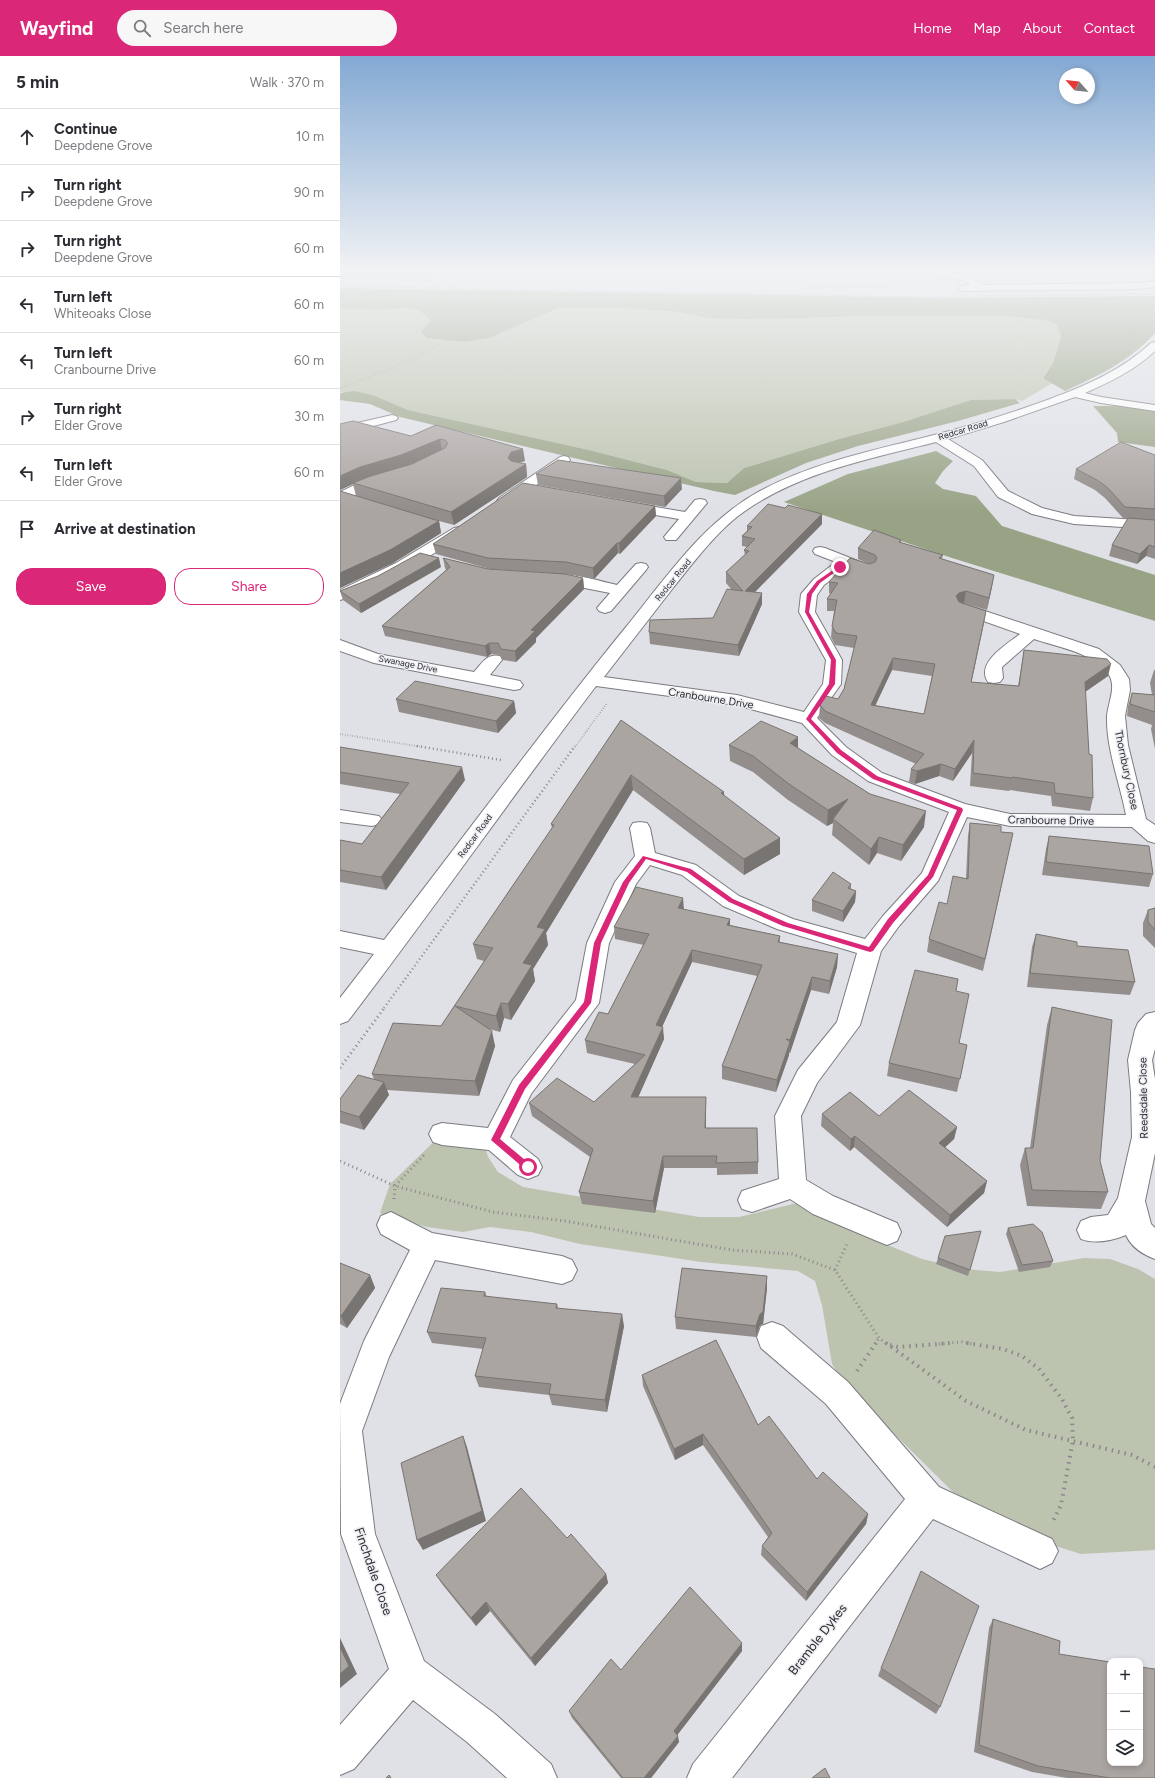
<!DOCTYPE html>
<meta charset="utf-8">
<style>
:root{--surface:#fff;--page:#f7f7f7;--text:#2b2b33;--muted:#7c7c81;--line:#e1e1e2;--accent:#db2777}
body{margin:0;font-family:Figtree,sans-serif;background:var(--page);color:var(--text)}
.controls{position:absolute;right:12px;bottom:12px;display:grid;overflow:hidden;border-radius:8px;box-shadow:0 2px 6px #0003}
.controls button{width:36px;height:36px;display:grid;place-items:center;padding:0;border:0;border-bottom:1px solid var(--line);background:var(--surface);color:var(--text);font:20px sans-serif}
.compass{position:absolute;left:719px;top:12px;width:36px;height:36px;border-radius:50%;background:var(--surface);box-shadow:0 2px 6px #0003;rotate:297deg}
.stop{position:absolute;width:12px;height:12px;margin:-9px;border:3px solid #db2777;border-radius:50%;background:#fff}
.stop.end{background:#db2777;border-color:#fff;box-shadow:0 1px 4px #0008}
.list{margin:0;padding:0;list-style:none}
h2{display:flex;justify-content:space-between;align-items:center;height:52px;margin:0;padding:0 16px;font-size:17px}
h2 small{font-size:13px;font-weight:400;color:var(--muted)}
.list li{display:grid;grid-template-columns:26px 1fr auto;gap:12px;align-items:center;box-sizing:border-box;height:56px;padding:0 16px;border-top:1px solid var(--line)}
.list b{display:block;font-size:15px;white-space:nowrap}
.list p{margin:0;font-size:13px;white-space:nowrap;color:var(--muted)}
.list em{font-size:13px;font-style:normal;color:var(--muted)}
.actions{display:flex;gap:8px;padding:12px 16px}
.actions a{flex:1;padding:9px 0;border:1px solid var(--accent);border-radius:16px;text-align:center;font-size:14px;color:var(--accent)}
.actions .main{background:var(--accent);color:#fff}
.icon{flex:none;width:22px;height:22px;fill:none;stroke:currentColor;stroke-width:2;stroke-linecap:round;stroke-linejoin:round}
.map{position:relative;flex:none;width:815px;height:1722px;overflow:hidden}
header{display:flex;align-items:center;gap:24px;box-sizing:border-box;height:56px;padding:0 20px;background:var(--accent);color:#fff}
header strong{font-size:19px}
nav{display:flex;gap:22px;margin-inline-start:auto;font-size:14px}
.search{width:280px;height:36px;background:var(--page);display:flex;align-items:center;gap:10px;box-sizing:border-box;padding:0 14px;border-radius:22px;color:var(--muted);font-size:15px}
main{display:flex}
aside{flex:1;background:var(--surface)}
.map>svg:first-child{display:block}
</style>
<header>
<strong>Wayfind</strong>
<div class="search"><svg class="icon" aria-label="search" viewBox="0 0 24 24"><circle cx="10" cy="10" r="6"/><path d="M15 15l6 6"/></svg>Search here</div>
<nav><a>Home</a><a>Map</a><a>About</a><a>Contact</a></nav>
</header>
<main>
<aside>
<h2>5 min<small>Walk · 370 m</small></h2>
<ul class="list">
<li><svg class="icon" aria-label="ahead" viewBox="0 0 24 24"><path d="M12 20V5M6 11l6-6 6 6"/></svg><div><b>Continue</b><p>Deepdene Grove</p></div><em>10 m</em></li>
<li><svg class="icon" aria-label="right" viewBox="0 0 24 24"><path d="M7 20v-9h11M14 6l5 5-5 5"/></svg><div><b>Turn right</b><p>Deepdene Grove</p></div><em>90 m</em></li>
<li><svg class="icon" aria-label="right" viewBox="0 0 24 24"><path d="M7 20v-9h11M14 6l5 5-5 5"/></svg><div><b>Turn right</b><p>Deepdene Grove</p></div><em>60 m</em></li>
<li><svg class="icon" aria-label="left" viewBox="0 0 24 24"><path d="M17 20v-9H6M10 6l-5 5 5 5"/></svg><div><b>Turn left</b><p>Whiteoaks Close</p></div><em>60 m</em></li>
<li><svg class="icon" aria-label="left" viewBox="0 0 24 24"><path d="M17 20v-9H6M10 6l-5 5 5 5"/></svg><div><b>Turn left</b><p>Cranbourne Drive</p></div><em>60 m</em></li>
<li><svg class="icon" aria-label="right" viewBox="0 0 24 24"><path d="M7 20v-9h11M14 6l5 5-5 5"/></svg><div><b>Turn right</b><p>Elder Grove</p></div><em>30 m</em></li>
<li><svg class="icon" aria-label="left" viewBox="0 0 24 24"><path d="M17 20v-9H6M10 6l-5 5 5 5"/></svg><div><b>Turn left</b><p>Elder Grove</p></div><em>60 m</em></li>
<li><svg class="icon" aria-label="arrive" viewBox="0 0 24 24"><path d="M6 21V4h12l-3 4 3 4H6"/></svg><div><b>Arrive at destination</b></div></li>
</ul>
<div class="actions"><a class="main">Save</a><a>Share</a></div>
</aside>
<div class="map">
<svg width="815" height="1722" viewBox="0 0 815 1722">
<rect width="100%" height="100%" fill="#e0e1e7"/>
<!-- green -->
<path fill="#bcc3ae" d="M0,214H82L98,217L95,225L0,223Z
M65,252L80,255L92,264L108,283L125,286L218,252H278L337,256L367,262L403,263L464,262L523,260H665L706,264L716,268L721,278L713,307L703,321L713,327L682,345L675,343L631,344L563,366L499,383L404,412L387,427L356,426L327,414L249,394L68,354L33,339L0,336V253L40,254Z
M102,1078L144,1088L148,1101L158,1116L183,1131L359,1161H399L457,1147L511,1174L582,1203L624,1213L660,1216L744,1202L770,1203L798,1213L815,1223V1494L741,1498L703,1486L613,1436L505,1329L492,1308L482,1249L475,1225L458,1215L361,1206L322,1200L240,1188L191,1176L150,1171L123,1176L87,1171L52,1162L40,1157L50,1128Z"/>
<!-- forest -->
<path fill="#98a386" d="M0,232L596,242L815,240V277C790,305 758,320 725,335L703,322L713,307L721,279L716,268L706,264L665,260H523L464,262L403,263L367,262L337,256L278,252H218L149,282L125,286L87,282L81,276L91,264L80,255L65,252L40,254L0,253Z
M14,335L33,339L68,354L249,394L327,414L356,426L387,427L404,412L499,383L563,366L631,344L675,343L680,347L618,365L518,390L466,407L395,439L374,435L60,361L30,348L0,344V337Z
M753,350H791L815,354V391L778,386L777,377Z
M596,395L613,405L603,415L595,427L603,433L636,440L662,470L815,519V565L612,502L444,446L508,418Z"/>
<g fill="none" stroke-linecap="round" stroke-linejoin="round">
<!-- minor casing -->
<g stroke="#7b7b81" stroke-width="2">
<path id="minor" d="M235,214H267C262,219 240,219 235,214Z
M577,214C599,210 624,218 643,229L798,227L815,225V231L798,233L622,235L618,232L619,230L631,229L622,224L581,217Z
M815,286V295C795,314 770,326 745,337L761,341L815,349V355L761,347L735,341L664,366L608,383L642,404L668,435L702,452L734,460L815,465V473L734,468L692,458L658,441L634,410L596,386C529,403 455,417 398,460C373,480 353,507 333,532C310,562 287,591 264,621L397,639L464,656L483,628L486,604L459,556L461,538L474,523L496,506L475,498L473,495L475,492L480,491L485,492L533,511L535,514L533,517L528,518L523,517L508,511L484,529L477,539L475,556L502,604L501,628L477,662L506,691L542,717L625,748L670,758L786,759C780,728 766,692 767,660C768,646 778,629 767,616C750,596 718,591 694,583L662,611L663,622L660,626L654,627L648,626C635,607 667,588 680,578L618,556L616,553L618,550L624,548L759,593L780,609L789,623L790,634L785,660L788,689L806,763L815,769V787L808,785L792,771L670,770L627,761L598,825L559,870L541,895L520,969L477,1027L461,1060L466,1124L493,1140L557,1167L561,1176L557,1185L547,1189L537,1185L473,1158L450,1143L412,1156L402,1153L398,1144L402,1135L439,1123L435,1060L458,1014L497,966L517,897L437,873L383,850L342,819L310,809L296,828L269,887L259,947L191,1038L170,1081L198,1103L202,1111L198,1119L188,1123L178,1119L149,1094L102,1089L93,1086L89,1078L93,1070L102,1067L148,1072L173,1024L236,944L247,887L275,826L295,800L290,772L293,767L300,766L307,767L310,772L315,797L356,809L399,840L453,863L525,883L543,860L582,817L609,756L528,725L492,699L462,667L396,649L256,630C172,741 92,855 8,965L0,968V942L34,898L0,891V875L44,884C125,780 203,673 286,571C326,522 363,466 420,435C474,406 535,394 594,379C633,369 672,357 710,343C747,329 782,314 811,287Z
M52,359L56,360L58,362L56,364L0,379V371Z
M224,400L228,401L230,404L228,407L169,448H159L157,445L159,442L220,401Z
M43,419L48,420L49,423L48,426L0,445V436L23,425Z
M360,443L365,444L367,447L336,484H326L324,481L339,463L286,454L281,453L279,450L281,447L286,446L345,456L355,444Z
M119,471L124,472L126,475L124,478C90,500 39,534 0,544V534L56,507L114,472Z
M301,507L306,508L308,511L306,514L271,555L265,557L259,555L257,552L270,537L209,525L207,522L209,519C227,514 258,525 277,529L296,508Z
M0,584L38,598L134,616C142,607 147,597 160,600L162,604L150,619L180,625L183,629L180,633L174,634L34,607L0,595Z
M0,754L39,760L42,764L39,768L32,770L0,766Z
M815,956V993L812,1004L815,1023V1097L805,1145L811,1168L815,1172V1203C804,1199 791,1191 786,1179C771,1185 755,1188 741,1183L737,1174L741,1165L751,1161L768,1159L778,1142L792,1081L791,1036L788,1004L795,974L798,967L806,958Z
M51,1156L92,1177L222,1200L232,1204L237,1214L232,1224L222,1228L95,1204L49,1301L22,1375L35,1478L84,1605L155,1658L211,1708L217,1722H167L127,1686L73,1644L14,1713L0,1719V1669L49,1613L1,1478L0,1348L24,1285L70,1194L41,1178L37,1169L41,1160Z
M432,1266L443,1270L508,1326L599,1431L712,1483L718,1495L712,1507L700,1513L593,1463L392,1722H347L353,1708L565,1443L486,1348L421,1292L417,1281L421,1270Z"/>
</g>
<!-- path-far4 -->
<path stroke="#88888c" stroke-width="1" stroke-dasharray="0.5 1.5" stroke-linecap="butt" d="M94,214L132,225L227,228
M274,229L575,232
M0,241L23,238L242,248L815,255
M0,257L20,258
M771,296L784,282L815,257
M0,332C44,316 88,299 127,272C146,259 162,242 178,227"/>
<!-- path-far3 -->
<path stroke="#88888c" stroke-width="2" stroke-dasharray="0.5 2" stroke-linecap="butt" d="M0,678L83,691
M235,691L267,647"/>
<!-- path-far2 -->
<path stroke="#88888c" stroke-width="2.5" stroke-dasharray="1 3" stroke-linecap="butt" d="M77,690L161,704
M44,952L235,690"/>
<!-- path-far1 -->
<path stroke="#88888c" stroke-width="3" stroke-dasharray="1 3.5" stroke-linecap="butt" d="M0,1012L45,951
M0,1105L55,1130L153,1156L225,1165L392,1194L452,1198L495,1214L539,1282L547,1288
M54,1143L55,1130L85,1098
M495,1214L507,1188
M535,1288L539,1282
M599,1288L622,1286L633,1288"/>
<!-- path -->
<path stroke="#88888c" stroke-width="4" stroke-dasharray="1.5 5" stroke-linecap="butt" d="M546,1287L626,1345L686,1374L792,1399L815,1411
M627,1287L663,1293L682,1300L699,1313L722,1343L732,1362L733,1384L721,1449L712,1467
M550,1289L558,1291L612,1287
M517,1315L536,1287"/>
<!-- minor -->
<use href="#minor" fill="#fff" fill-rule="evenodd"/>
<!-- rail -->
<path stroke="#7f7f83" stroke-width="1.5" stroke-dasharray="1 2" stroke-linecap="butt" d="M0,230L569,241L815,238"/>
</g>
<!-- wall -->
<path fill="#938e8b" fill-rule="evenodd" d="M0,368L71,380L96,369L185,405L178,407L186,408L187,421L114,469L99,465L101,477L53,507L0,532V435L16,440L13,428L0,434Z
M815,399V464L783,462L765,442L755,434L734,423L736,413Z
M196,418L342,433L325,451L198,429Z
M315,450L316,460L280,498L278,497L254,523L227,518L150,513L96,498L93,488Z
M815,464V503L806,500L797,508L769,500L772,489Z
M482,468L415,536L422,548L399,600L310,588L309,576L373,562L391,533L386,527V516L405,499L404,494L407,491L402,490V480L407,475V470Z
M561,484V487L603,499L602,503L654,519L647,554L624,547H623L646,555L631,626L678,630L684,594L768,620L745,636L749,698L753,742L750,755L712,750L711,740L670,734L669,735L630,730L632,697L613,725L599,720L575,728L569,726L571,713L576,708L485,667L479,662L480,649L498,643L504,633L514,592L495,589L491,581L492,570L494,555H487V543L491,538L489,537V526L529,508L518,503V492ZM552,614L592,620L584,658L535,649Z
M103,502L148,513L243,522L244,533L196,582V586L176,606L163,604L160,599L151,598L147,601L45,580L42,570L106,514L105,512Z
M101,511L21,557L3,544L0,535Z
M814,614H815V693L811,673L812,669L787,660L788,650L792,637L812,639L810,627Z
M56,643L174,645L176,657L158,677L59,656Z
M281,664L384,740L440,782V798L404,819L293,734L206,877L208,889L193,913L195,925L171,964L164,962L160,976L149,973L155,990L139,1040L47,1034L49,1039L24,1074L0,1067V1043L34,1023L32,1018L101,970L144,905L137,903L133,888L212,772L211,768Z
M389,689L458,692L530,738L584,771L561,805L537,797L529,809L492,779L493,767L487,770L448,744L413,716L390,705Z
M0,691L125,724L46,834L0,826V784L22,788L60,738L0,728Z
M630,767L661,776L673,777L643,915L587,896L589,883L607,848L626,822L628,779Z
M709,780L813,818L809,831L702,819L706,793Z
M511,828V833L516,835L515,846L503,866L472,855V844Z
M815,852V892L803,880V867L808,854Z
M344,854L390,863V869L440,880V886L498,898L497,911L489,938L471,934L450,997H449V999L436,1036L382,1023V1010L417,920L352,906L322,971L324,983L298,1041L366,1053V1072L418,1106V1118L377,1119V1112H324L315,1157L242,1148L239,1136L250,1101L192,1060L189,1047L254,1046L295,1008L247,997L245,984L268,958L304,889L275,883L274,871Z
M696,878L737,890L795,926L790,939L687,931L692,891Z
M616,935L619,987L627,989L617,1036L547,1020L549,1007Z
M712,951L760,1105L768,1136L761,1153L687,1150L680,1109L685,1092H690L707,969Z
M482,1058L539,1060L617,1071L614,1083L605,1091L647,1125L644,1137L607,1171L514,1091L510,1095L481,1070Z
M668,1172L713,1205L710,1211L679,1216L666,1178Z
M641,1175L628,1220L596,1208L598,1202Z
M0,1207L30,1219L35,1232L7,1272L0,1268Z
M427,1232L423,1268L420,1269L416,1281L336,1273L335,1261Z
M145,1236L147,1241L217,1248L218,1252L284,1270L267,1356L212,1349L209,1339L139,1331L135,1320L143,1293L92,1287L87,1276Z
M302,1319L418,1369L477,1423L528,1458L526,1468L466,1545L421,1499L422,1490L428,1481L363,1389L335,1404L303,1330Z
M227,1482L266,1518L268,1527L195,1610L150,1555L136,1570L102,1528L96,1519Z
M653,1563L719,1598L815,1722H727L692,1716L634,1696L649,1572Z
M402,1595L337,1679L339,1686L311,1722H281L232,1662L229,1655L281,1614Z
M541,1612L600,1651L596,1658L538,1620Z"/>
<!-- shaded-wall -->
<path fill="#787471" d="M100,383L102,395L63,412L13,427V428L0,434V420L20,411Z
M183,393L185,405L173,409L168,402L171,396Z
M186,408L187,421L114,469L111,456Z
M341,422L342,433L325,451L324,440Z
M315,450L316,460L280,498L279,487Z
M482,458V468L405,546V535Z
M99,465L101,477L53,507L0,532V517Z
M277,487L278,497L254,523L253,512Z
M809,489L806,500L797,508L800,498Z
M99,502L101,511L21,557L19,548Z
M654,519L652,531L647,554L649,542Z
M243,522L244,533L196,582V586L176,606L175,595L191,574Z
M626,535L624,547L618,549L616,540L619,537Z
M422,537V548L399,600L398,589Z
M646,555L644,567L629,638L631,626Z
M149,587L151,598L147,601L145,590Z
M553,602L552,614L530,661L531,649Z
M771,608L768,620L742,638L745,626Z
M174,645L176,657L158,677L156,665Z
M458,681V696L450,687Z
M634,684L632,697L613,725L615,713Z
M601,708L599,720L575,728L577,715Z
M122,711L125,724L46,834L41,821Z
M291,719L293,734L206,877L208,889L193,913L195,925L171,964L168,948L197,871Z
M384,736L385,751L381,737Z
M508,743L493,763V767L487,770L488,754Z
M586,755L584,771L561,805L563,789Z
M539,781L537,797L529,809L531,793Z
M440,782V798L404,819V803Z
M516,835L515,846L503,866V855Z
M343,842L344,854L338,852Z
M390,863V876L387,869Z
M352,894V906L317,982L316,969Z
M498,898L497,911L489,938L490,925Z
M472,921L471,934L450,997V984Z
M161,947L164,962L160,976L156,960Z
M323,971L324,983L293,1053L291,1041Z
M152,975L155,990L139,1040L135,1025Z
M450,986L449,999L436,1036L437,1024Z
M44,1026L49,1039L24,1074L19,1061Z
M366,1041V1084L365,1072Z
M617,1071L614,1083L597,1099L599,1087Z
M515,1080L514,1091L510,1095L511,1083Z
M323,1100L324,1112L315,1157L313,1145Z
M647,1125L644,1137L607,1171L610,1159Z
M30,1219L35,1232L7,1272L1,1260Z
M427,1220V1232L423,1268L420,1269L416,1281V1270Z
M282,1258L284,1270L267,1356L265,1344Z
M363,1378V1389L335,1404L334,1393Z
M123,1380L127,1391L146,1465L83,1494L77,1484Z
M528,1458L526,1468L466,1545L467,1536Z
M266,1518L268,1527L195,1610L191,1602Z
M146,1546L150,1555L136,1570L131,1562Z
M0,1582L17,1618L0,1632Z
M402,1587V1595L335,1682L334,1675Z
M338,1680L339,1686L311,1722H304Z"/>
<!-- building -->
<path fill="#aba5a2" stroke="#787471" fill-rule="evenodd" d="M13,365L71,380L96,369L183,393L171,396L168,402L171,405L186,408L111,456L13,427L31,420L72,408L105,392L108,387L105,384L100,383L61,399L20,411L0,420V368Z
M781,386L815,399V453L785,451L768,432L757,424L736,413Z
M218,404L341,422L324,440L196,418Z
M183,427L315,450L279,487H277L253,512L226,506L148,502L93,488Z
M0,435L99,465L50,494L0,517Z
M428,448L445,452L448,449L482,458L405,535L422,537L398,589L309,576L310,564L373,562L387,533L403,535L386,516L409,495L404,494L415,483L402,480L412,471L407,470Z
M788,462L815,464V491L809,489L800,498L772,489Z
M534,474L561,484L559,486L603,499L599,502L654,519L649,542L626,535L619,537L616,540L619,546L646,555L631,626L679,630L684,594L767,603L771,608L745,626L749,698L752,699L753,742L715,737L714,727L672,721V722L633,717L634,684L615,713L601,708L577,715L571,713L584,698L485,655L480,649L486,640L498,643L504,633L517,580L496,577L492,570L497,544L487,543L498,527L489,526L510,502L529,508L535,506L537,502L535,499L518,492ZM553,602L595,608L584,658L531,649Z
M80,497L99,502L19,548L0,535L38,520Z
M103,502L148,513L225,518L243,522L191,574L195,575L175,595L161,593L158,587H149L145,590L42,570L110,511Z
M75,625L174,645L156,665L56,643Z
M792,637L815,639V656L790,648Z
M281,664L384,736L381,737L440,782L404,803L291,719L197,871L205,873L183,907L192,909L168,948L161,947L156,960L115,950L152,975L135,1025L32,1018L53,967L101,970L153,892L133,888L214,769L211,768Z
M421,665L458,681L450,687L530,738L586,755L563,789L539,781L531,793L493,763L508,743L488,754L449,728L413,700L389,689Z
M0,691L122,711L41,821L0,814V784L22,788L69,727L0,716Z
M630,767L661,770V776L673,777L645,903L589,883L599,846L607,848L613,820L628,823Z
M709,780L809,790L813,818L706,806Z
M493,816L511,828L508,832L516,835L503,855L472,844Z
M296,831L343,842L338,852L390,863L387,869L440,880L438,886L498,898L490,925L472,921L450,984L446,983L450,986L437,1024L382,1010L422,909L352,894L316,969L323,971L291,1041H366L365,1072H417L418,1106L376,1107L377,1100H323L313,1145L239,1136L253,1093L189,1047L217,1022L254,1046L305,999L245,984L259,956L268,958L309,878L274,871Z
M815,852V874L808,866V854Z
M696,878L737,886V890L788,894L795,926L690,917Z
M575,914L618,923L616,935L629,938L619,987L627,989L620,1023L549,1007Z
M712,951L772,964L760,1105L768,1136L692,1134L685,1092H693Z
M18,1019L44,1026L19,1061L0,1055V1043Z
M569,1034L617,1071L599,1087L647,1125L610,1159L515,1080L511,1083L482,1058L510,1036L539,1060Z
M693,1168L702,1176L713,1205L682,1209L668,1172Z
M641,1175L630,1214L598,1202L605,1180Z
M0,1207L30,1219L1,1260H0Z
M342,1212L427,1220L423,1256L420,1258L416,1270L335,1261Z
M101,1232L145,1236L144,1240L217,1248L216,1252L282,1258L265,1344L209,1338L211,1328L135,1320L146,1282L87,1276Z
M376,1284L418,1369L429,1360L477,1423L483,1416L528,1458L467,1536L422,1490L432,1477L363,1378L334,1393L302,1319Z
M123,1380L142,1455L77,1484L61,1407Z
M181,1432L227,1482L231,1478L266,1518L191,1602L146,1546L131,1562L96,1519Z
M581,1515L639,1550L600,1651L541,1612Z
M350,1531L402,1587L334,1675L338,1680L304,1722H283L229,1655L271,1603L281,1614Z
M653,1563L720,1585L719,1598L770,1606V1707H800V1611L815,1613V1722H770L698,1710L639,1689Z
M0,1591L9,1610L0,1618Z
M485,1712L490,1722H472Z
M49,1719L51,1722H46Z"/>
<!-- sky -->
<linearGradient id="sky" x2="0" y2="1"><stop stop-color="#83a9d3"/><stop offset="0.47" stop-color="#f1f2f4"/><stop offset="1" stop-color="#f1f2f4" stop-opacity="0"/></linearGradient>
<rect width="815" height="455" fill="url(#sky)"/>
<!-- route -->
<path fill="#db2777" d="M499,510L502,511L480,527L472,538L469,556L496,604L495,628L471,663L501,694L537,720L622,752L623,754L593,821L553,867L533,895L530,896L443,870L389,846L347,816L306,803L289,827L261,887L251,947L185,1033L160,1083L191,1109V1114H186L151,1084L179,1029L244,946L254,887L283,826L303,800L351,813L393,843L448,867L529,891L548,863L588,819L617,754L533,723L497,697L466,663L489,628L491,604L465,556L467,538L477,525Z"/>
<g text-anchor="middle" stroke-width="3" stroke-linejoin="round" paint-order="stroke">
<!-- far-street labels -->
<g font-size="9" fill="#2e2e30" stroke="#edeef4">
<text transform="translate(623 374) rotate(-17)" y="3">Redcar Road</text>
<text transform="translate(333 524) rotate(-51)" y="3">Redcar Road</text>
<text transform="translate(68 608) rotate(11)" y="3">Swanage Drive</text>
<text transform="translate(135 780) rotate(-54)" y="3">Redcar Road</text>
</g>
<!-- street labels -->
<g font-size="11" fill="#2e2e30" stroke="#edeef4">
<text transform="translate(371 642) rotate(9)" y="4">Cranbourne Drive</text>
<text transform="translate(787 714) rotate(78)" y="4">Thornbury Close</text>
<text transform="translate(711 764) rotate(1)" y="4">Cranbourne Drive</text>
<text transform="translate(803 1042) rotate(-91)" y="4">Reedsdale Close</text>
</g>
<!-- near-street labels -->
<g font-size="13" fill="#2e2e30" stroke="#edeef4">
<text transform="translate(34 1515) rotate(71)" y="5">Finchdale Close</text>
<text transform="translate(477 1583) rotate(-52)" y="5">Bramble Dykes</text>
</g>
</g>
</svg>
<div class="controls">
<button>+</button>
<button>−</button>
<button><svg class="icon" aria-label="layers" viewBox="0 0 24 24"><path d="M12 4l9 5-9 5-9-5zM3 14l9 5 9-5"/></svg></button>
</div>
<svg class="compass" viewBox="-18 -18 36 36"><path d="M0-13l5 13h-10z" fill="#e53935"/><path d="M0 13l5-13h-10z" fill="#7c7c81"/></svg>
<div class="stop" style="left:188px;top:1111px"></div>
<div class="stop end" style="left:500px;top:511px"></div>
</div>
</main>
